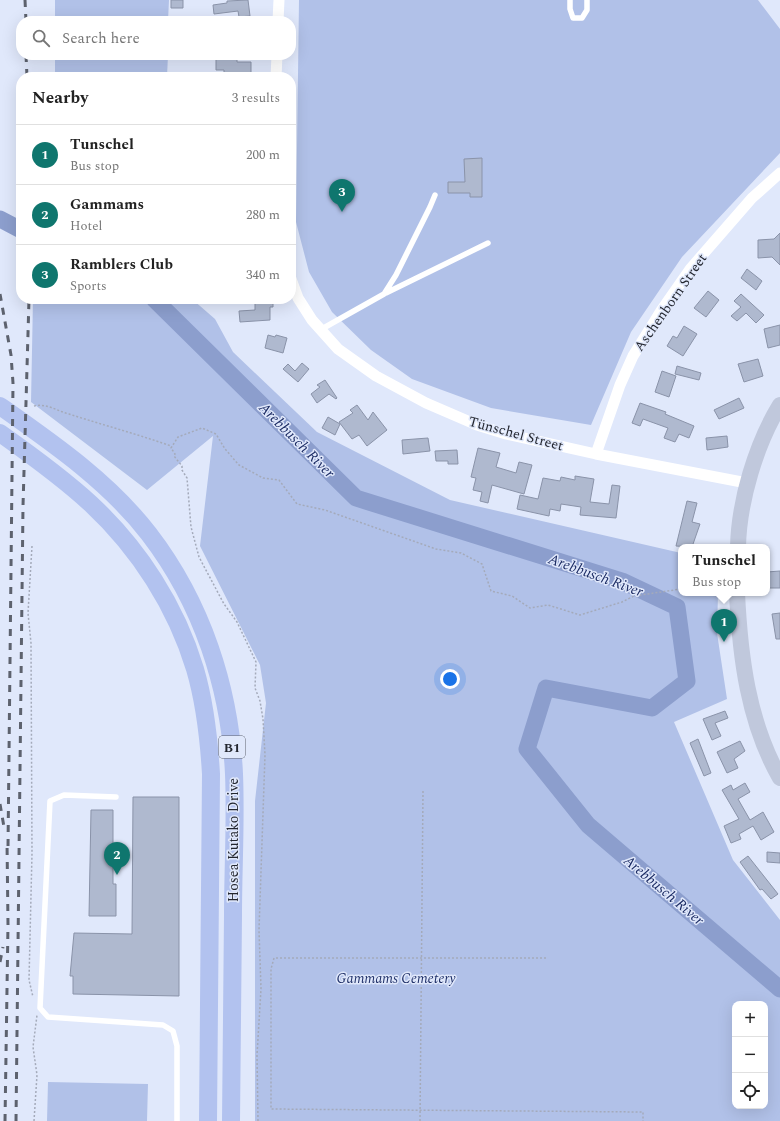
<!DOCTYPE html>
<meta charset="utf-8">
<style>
:root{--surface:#fff;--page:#f2f2f2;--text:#222;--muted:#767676;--line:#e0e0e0;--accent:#0f766e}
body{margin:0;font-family:Spectral,serif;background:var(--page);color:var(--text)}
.controls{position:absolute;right:12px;bottom:12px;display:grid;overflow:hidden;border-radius:8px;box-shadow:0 4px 16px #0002}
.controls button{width:36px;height:36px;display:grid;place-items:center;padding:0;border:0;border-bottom:1px solid var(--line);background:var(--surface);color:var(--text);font:20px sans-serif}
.you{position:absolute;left:450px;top:679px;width:14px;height:14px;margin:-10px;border:3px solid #fff;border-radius:50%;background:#1a73e8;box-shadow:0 0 0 6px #1a73e833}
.badge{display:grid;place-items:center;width:26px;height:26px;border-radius:50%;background:var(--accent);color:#fff;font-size:13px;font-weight:700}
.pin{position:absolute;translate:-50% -33px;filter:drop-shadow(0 1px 2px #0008)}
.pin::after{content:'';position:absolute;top:21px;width:14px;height:12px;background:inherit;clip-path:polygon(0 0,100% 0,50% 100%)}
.popup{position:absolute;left:678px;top:544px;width:92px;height:52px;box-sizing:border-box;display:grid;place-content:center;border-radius:8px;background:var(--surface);filter:drop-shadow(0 1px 3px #0005);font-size:13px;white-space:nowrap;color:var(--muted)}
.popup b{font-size:15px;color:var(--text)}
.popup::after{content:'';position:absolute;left:50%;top:100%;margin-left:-8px;border:8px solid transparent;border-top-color:var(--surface)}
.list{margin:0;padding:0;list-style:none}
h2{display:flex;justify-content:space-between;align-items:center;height:52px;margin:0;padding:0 16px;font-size:17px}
h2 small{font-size:13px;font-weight:400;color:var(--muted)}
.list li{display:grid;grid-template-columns:26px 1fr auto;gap:12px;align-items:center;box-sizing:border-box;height:60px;padding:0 16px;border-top:1px solid var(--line)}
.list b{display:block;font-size:15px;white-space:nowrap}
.list p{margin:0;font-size:13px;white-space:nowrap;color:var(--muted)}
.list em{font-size:13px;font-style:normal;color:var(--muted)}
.icon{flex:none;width:22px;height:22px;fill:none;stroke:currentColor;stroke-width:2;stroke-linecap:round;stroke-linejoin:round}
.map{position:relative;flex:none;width:780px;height:1121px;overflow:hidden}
.search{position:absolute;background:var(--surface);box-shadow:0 4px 16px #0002;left:16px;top:16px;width:280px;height:44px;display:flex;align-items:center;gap:10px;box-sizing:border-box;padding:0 14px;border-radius:16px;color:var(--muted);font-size:15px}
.panel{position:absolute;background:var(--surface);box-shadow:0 4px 16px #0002;left:16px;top:72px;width:280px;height:232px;border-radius:16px}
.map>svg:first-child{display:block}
</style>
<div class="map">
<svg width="780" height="1121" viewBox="0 0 780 1121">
<rect width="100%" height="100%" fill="#e0e8fb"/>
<!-- green -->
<path fill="#b1c1e8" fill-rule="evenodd" d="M55,0H169L168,21H55Z
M299,0H758L780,29V153L682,257L631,332L591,425L491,408L412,379L371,350L332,312L309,272L296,222Z
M55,55H168L167,77H55Z
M33,299H192L215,319L233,352L317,432L450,500L681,553V593H718L717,633L727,699L674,722L733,860L780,920V1121H255V801L266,703L260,665L200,546L213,436L147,490L31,402ZM735,1004H765V1106H735Z
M48,1082L148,1084L147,1121H47Z"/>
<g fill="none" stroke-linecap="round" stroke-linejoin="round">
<!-- river -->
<path stroke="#8c9ecd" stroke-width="17" d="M0,219L21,230
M154,299L356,498L622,581L677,607L687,681L652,708L546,688L527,749L588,825L780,989"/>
</g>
<!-- building -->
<path fill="#afb9cf" stroke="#8a93a9" d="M171,0H183V8H171Z
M248,0L250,16L239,17L238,11L214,14L213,5L227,3V1Z
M216,59H237V62H251V77H224V70H216Z
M482,158V197H470V193H448V182H465L464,159Z
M780,233V265L772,257L758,258V240L774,239Z
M747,269L762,281L756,290L741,278Z
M708,291L719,300L706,317L694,308Z
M741,294L764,315L756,323L746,313L737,321L731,316L741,307L734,301Z
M273,300V307H270V320L240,322L239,311L255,310V301Z
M780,325V345L768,348L764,329Z
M684,326L697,334L683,356L667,346L673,336L677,338Z
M268,335L275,337L276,335L287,338L283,353L265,348Z
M758,359L763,376L744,382L738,364Z
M302,363L309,369L298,382L283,369L288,364L295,371Z
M677,366L701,373L699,380L675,374Z
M662,371L676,376L669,397L655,392Z
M325,380L337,398L336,399L329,394L317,403L311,394L320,387L317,385Z
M739,398L744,408L719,419L714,410Z
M640,403L666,412L665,414L694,426L689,438L679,434L675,442L664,438L668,428L643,419L640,426L632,423Z
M357,405L368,420L373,412L387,430L367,446L359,435L352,439L339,422L353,413L350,410Z
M328,417L340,424L335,435L322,428Z
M727,436L728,447L707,450L706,438Z
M428,438L430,451L403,454L402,440Z
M478,448L500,453L496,467L516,473L519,462L532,465L524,494L492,485L488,503L480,501L482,492L473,490L476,478L471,477Z
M457,450L458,464H448V461H436L435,451Z
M575,476L594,479L590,502L609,504L612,485L620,486L616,518L580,515L581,507L561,504L560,511L550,509L549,516L517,509L520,495L538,499L543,478L560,481L561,477L575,480Z
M687,501L697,503L692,522L700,524L692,547L676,546Z
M780,571V588H767V572Z
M780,613V639H776L772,614Z
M725,711L728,718L715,723L721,736L712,740L703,719Z
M698,739L711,773L704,776L690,743Z
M740,741L745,751L734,759L738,768L727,773L717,752Z
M745,783L750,792L738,799L750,820L763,812L774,832L761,840L753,826L739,834L741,839L731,843L724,826L739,819L722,790L731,785L733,790Z
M133,797H179V996L73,994V976H70L74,933L132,934Z
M91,810H113V884H116V916H89Z
M767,852L780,853V863L767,862Z
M748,856L778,894L771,899L762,889L760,890L740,862Z"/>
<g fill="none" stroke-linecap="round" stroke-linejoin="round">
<!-- path -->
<path stroke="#a4aaba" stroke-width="1.5" stroke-dasharray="2 2" stroke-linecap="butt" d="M34,406C47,403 57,411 69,414C103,425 137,434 171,446
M32,546L28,613L31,643L32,853L29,980L33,997
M546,958H274L271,969V1109L643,1112V1121
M34,1121L37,1075L33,1047L37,1015
M258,1121L257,1055L261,989L259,930L265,755L263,719L260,701L255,688L256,662L237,622L224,604L199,557L191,527L187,478L182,470V466L174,456L175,454L171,448L178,437L202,428L216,434L225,449L239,465L263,478L279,480L297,504L325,510L436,549L461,553L482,564L491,591L512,596L530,608L548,605L580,615L622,602L634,596L681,589
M420,1121L423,791"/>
<!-- lane -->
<path stroke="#fff" stroke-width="5.5" d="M570,0V9L573,18H582L587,10V0
M386,293L488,243
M320,330L384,294L396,275L430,207L435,195
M116,797L64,795L50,801L40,1008L48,1017L163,1025L173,1031L177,1046V1121"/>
<!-- street -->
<path stroke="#fff" stroke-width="11" d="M278,21L279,0
M276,77L277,55
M291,279L298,298L312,320L338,349L376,376L426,403L477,425L506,434L596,454L747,483
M596,454L620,385L633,356L661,311L691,268L752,198L780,173"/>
<!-- secondary -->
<path stroke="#c0c8dc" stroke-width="16" d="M738,547C739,501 756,444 780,405
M737,593C740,656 748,722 780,778"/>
<!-- primary -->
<path stroke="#b2c2ef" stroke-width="18" d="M0,406C54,444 109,482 149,534C202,603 230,688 234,774C236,821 233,868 233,915C232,984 232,1052 231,1121
M0,433C31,455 63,478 91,504C139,549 176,606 195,669C205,703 209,740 211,774L208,1121"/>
<!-- rail -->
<path stroke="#5d626e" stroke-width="3" stroke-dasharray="7 7" stroke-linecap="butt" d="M25,0L26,21
M26,55L27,77
M0,294L11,355L13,383L8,847
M0,804L4,827
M0,962L3,947
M5,1121L8,924L7,841
M16,1121L23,506L29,299"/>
</g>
<g text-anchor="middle" stroke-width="3" stroke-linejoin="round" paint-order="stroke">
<!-- shield labels -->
<rect fill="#e0e8fb" stroke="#5c606c" stroke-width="1" x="219" y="736" width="26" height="22" rx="3"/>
<g font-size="13" font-weight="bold" fill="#23262f">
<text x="232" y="752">B1</text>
</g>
<!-- street labels -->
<g font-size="14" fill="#23262f" stroke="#e0e8fb">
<text transform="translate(670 302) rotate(-55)" y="5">Aschenborn Street</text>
<text transform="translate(516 433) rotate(15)" y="5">Tünschel Street</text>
<text transform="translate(233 840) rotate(-90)" y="5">Hosea Kutako Drive</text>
</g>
<!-- park labels -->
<g font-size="14" font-style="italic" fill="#1f3068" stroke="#e0e8fb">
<text x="396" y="983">Gammams Cemetery</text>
</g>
<!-- water labels -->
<g font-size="15" font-style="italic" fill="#1d2d65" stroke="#e0e8fb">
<text transform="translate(297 440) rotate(45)" y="5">Arebbusch River</text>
<text transform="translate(596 575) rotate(20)" y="5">Arebbusch River</text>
<text transform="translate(664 890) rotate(40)" y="5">Arebbusch River</text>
</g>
</g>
</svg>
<div class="controls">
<button>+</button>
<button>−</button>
<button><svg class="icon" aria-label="locate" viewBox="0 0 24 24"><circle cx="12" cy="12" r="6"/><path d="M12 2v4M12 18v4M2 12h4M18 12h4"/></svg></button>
</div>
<div class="you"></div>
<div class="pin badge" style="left:724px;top:642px">1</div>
<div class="popup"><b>Tunschel</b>Bus stop</div>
<div class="pin badge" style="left:117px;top:875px">2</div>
<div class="pin badge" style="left:342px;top:212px">3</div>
<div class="search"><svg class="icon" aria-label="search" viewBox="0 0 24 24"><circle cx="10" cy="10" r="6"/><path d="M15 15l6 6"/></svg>Search here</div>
<section class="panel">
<h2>Nearby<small>3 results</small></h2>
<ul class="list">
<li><span class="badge">1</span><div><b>Tunschel</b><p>Bus stop</p></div><em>200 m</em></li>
<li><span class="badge">2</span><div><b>Gammams</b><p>Hotel</p></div><em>280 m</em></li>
<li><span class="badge">3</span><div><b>Ramblers Club</b><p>Sports</p></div><em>340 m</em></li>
</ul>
</section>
</div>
